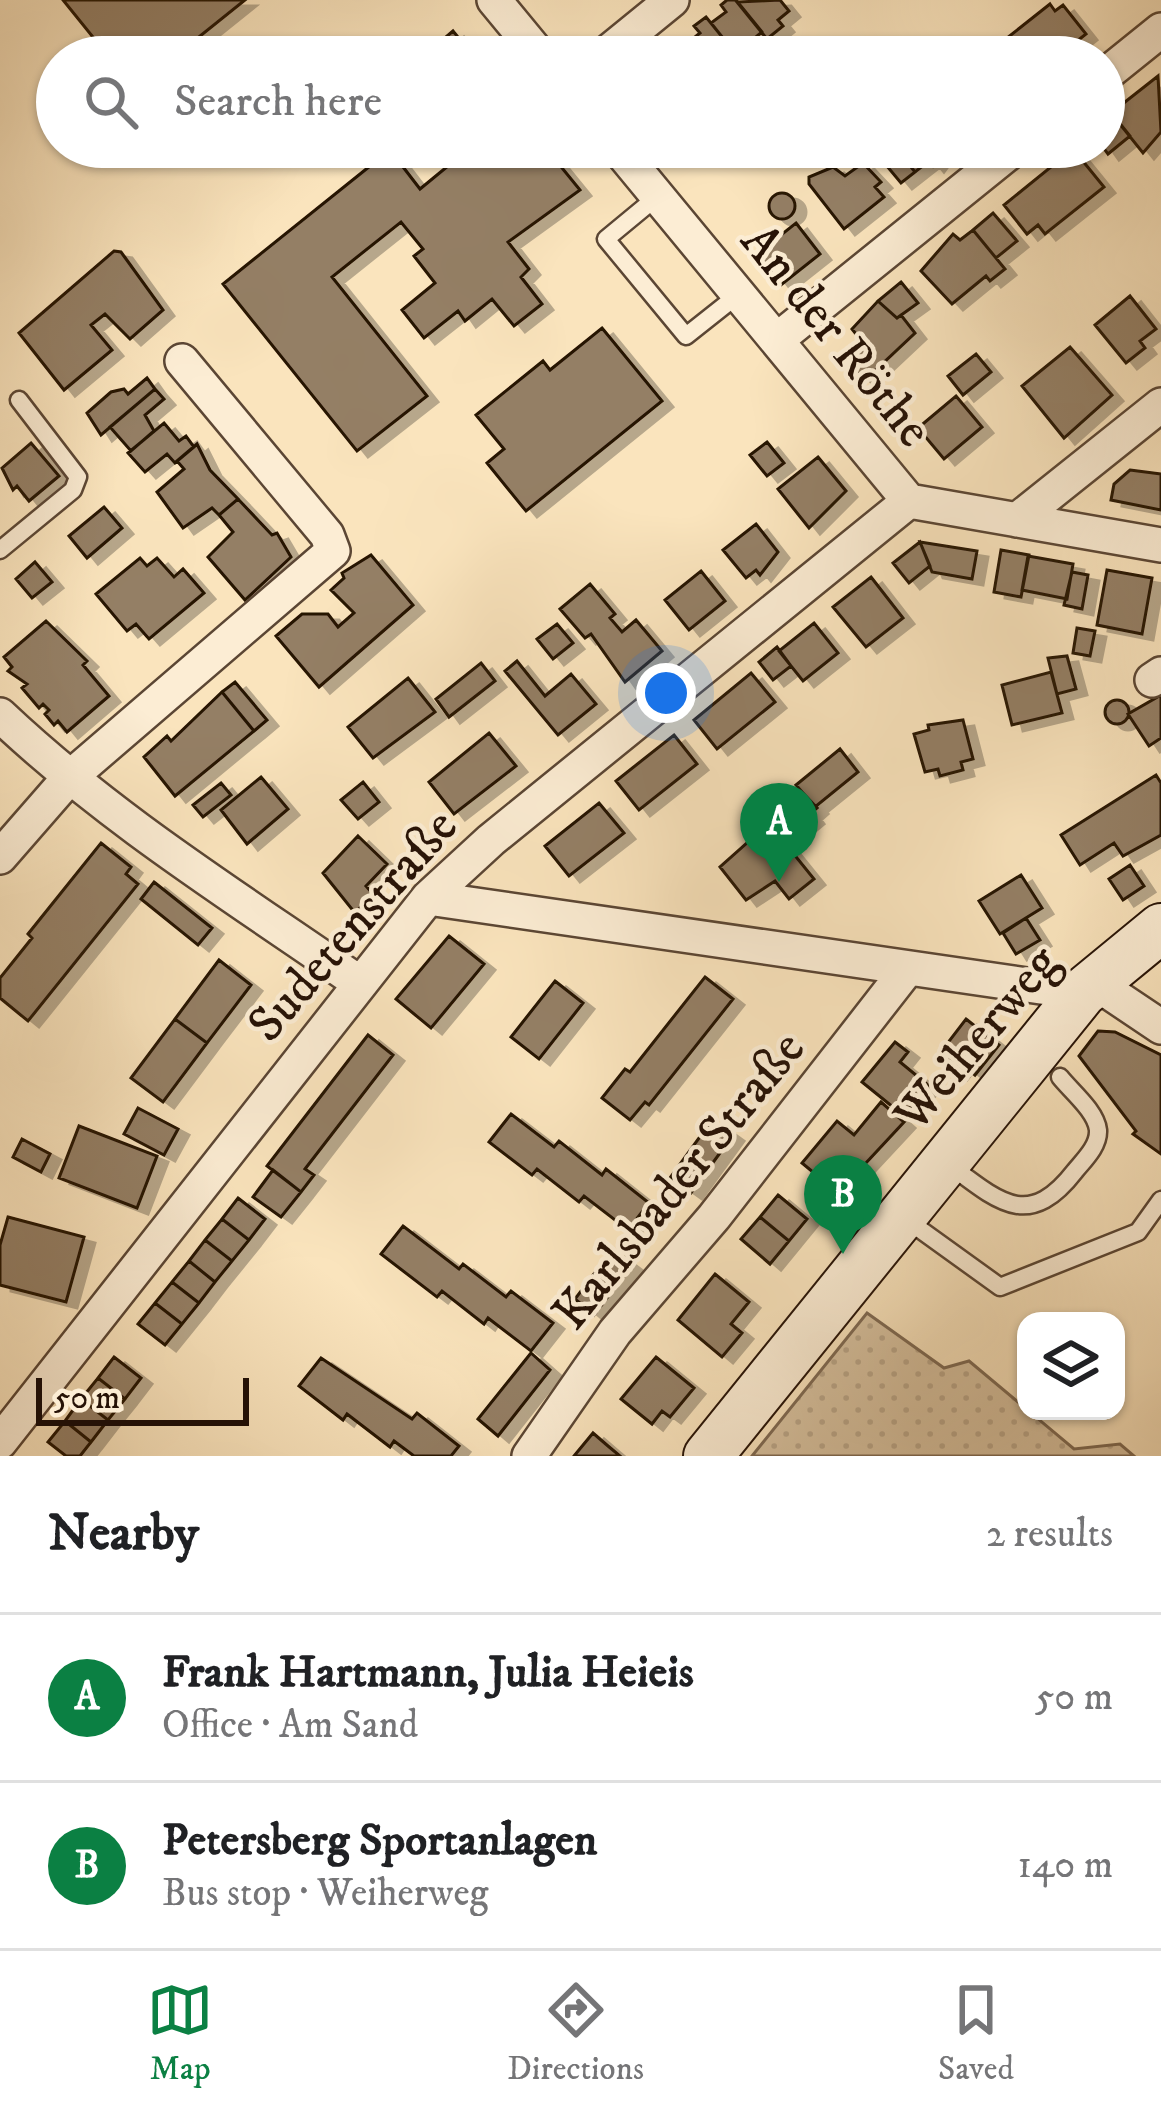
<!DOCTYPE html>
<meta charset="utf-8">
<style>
:root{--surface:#fff;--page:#f6f6f6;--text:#202124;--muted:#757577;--line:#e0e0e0;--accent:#0b8043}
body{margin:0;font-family:"IM FELL DW Pica",serif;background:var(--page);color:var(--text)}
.controls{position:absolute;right:36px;bottom:36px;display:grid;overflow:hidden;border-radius:24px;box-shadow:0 3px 9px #0004}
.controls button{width:108px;height:108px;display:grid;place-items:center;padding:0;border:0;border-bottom:3px solid var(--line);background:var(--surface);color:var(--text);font:60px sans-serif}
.scale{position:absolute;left:36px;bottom:30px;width:213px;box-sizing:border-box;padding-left:12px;border:6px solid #261206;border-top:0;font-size:33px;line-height:42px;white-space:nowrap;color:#261206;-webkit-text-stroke:9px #fcedd4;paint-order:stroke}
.you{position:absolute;left:666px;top:693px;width:42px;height:42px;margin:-30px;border:9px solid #fff;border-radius:50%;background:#1a73e8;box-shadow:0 0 0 18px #1a73e833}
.badge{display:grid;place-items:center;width:78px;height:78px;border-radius:50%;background:var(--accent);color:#fff;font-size:39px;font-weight:700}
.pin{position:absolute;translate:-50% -99px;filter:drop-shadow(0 3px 6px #0008)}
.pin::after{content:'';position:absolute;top:63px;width:42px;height:36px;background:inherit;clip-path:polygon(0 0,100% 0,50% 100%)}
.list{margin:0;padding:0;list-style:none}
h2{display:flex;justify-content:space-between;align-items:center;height:156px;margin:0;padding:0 48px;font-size:51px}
h2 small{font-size:39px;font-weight:400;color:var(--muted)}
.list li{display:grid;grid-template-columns:78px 1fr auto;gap:36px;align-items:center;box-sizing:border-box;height:168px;padding:0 48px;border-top:3px solid var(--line)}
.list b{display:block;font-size:45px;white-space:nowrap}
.list p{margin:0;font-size:39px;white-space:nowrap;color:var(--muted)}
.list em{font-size:39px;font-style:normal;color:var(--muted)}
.icon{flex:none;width:66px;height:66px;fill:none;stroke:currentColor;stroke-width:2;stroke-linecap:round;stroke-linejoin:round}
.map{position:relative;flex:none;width:1161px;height:1456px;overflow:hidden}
.search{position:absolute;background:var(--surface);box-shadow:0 3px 9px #0004;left:36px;right:36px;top:36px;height:132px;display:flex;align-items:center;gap:30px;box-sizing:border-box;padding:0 42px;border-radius:66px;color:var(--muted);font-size:45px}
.sheet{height:492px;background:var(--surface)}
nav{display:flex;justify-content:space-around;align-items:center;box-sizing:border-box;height:168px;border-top:3px solid var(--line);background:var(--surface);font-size:33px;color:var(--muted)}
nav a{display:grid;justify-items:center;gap:6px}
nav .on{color:var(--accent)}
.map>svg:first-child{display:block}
</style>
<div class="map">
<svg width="1161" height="1456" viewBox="0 0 1161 1456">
<defs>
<pattern id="grass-dots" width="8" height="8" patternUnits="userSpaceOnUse" patternTransform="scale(3)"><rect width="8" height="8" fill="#d6c09e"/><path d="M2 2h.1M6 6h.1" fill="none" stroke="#b8a487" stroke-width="1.8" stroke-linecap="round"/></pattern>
<filter id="shadow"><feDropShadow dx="11" dy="6" stdDeviation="0" flood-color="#0004"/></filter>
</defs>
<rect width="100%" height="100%" fill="#fae4bd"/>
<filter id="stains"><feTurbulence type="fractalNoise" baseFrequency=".00167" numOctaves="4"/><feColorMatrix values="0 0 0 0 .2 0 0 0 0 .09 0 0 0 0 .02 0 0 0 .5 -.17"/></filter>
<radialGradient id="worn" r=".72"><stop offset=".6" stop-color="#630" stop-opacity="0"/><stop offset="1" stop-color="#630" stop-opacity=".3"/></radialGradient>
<!-- grass -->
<path fill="url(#grass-dots)" stroke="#7e6952" stroke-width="3" d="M867,1313L944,1368L969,1361L1074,1449L1120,1444L1134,1456H752Z"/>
<!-- building -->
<path fill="#947f65" stroke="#261206" stroke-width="3" filter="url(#shadow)" d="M63,0H245L174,57H109Z
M727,0H736L762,32L751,41L756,48L745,57H738L711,23L726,12L721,5Z
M780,0L789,11L778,20L783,26L767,39L737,2Z
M1050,4L1055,11L1063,5L1086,34L1057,57H1022L1007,38Z
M706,17L736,54L732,57H695L685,45L700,33L694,26Z
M453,31L474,57H420L432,49Z
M1158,76L1161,132L1143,153L1111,113Z
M1113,115L1130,136L1108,154L1103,147L1104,122Z
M506,147L521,165L545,147L580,190L508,242L529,269L521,277L542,304L514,326L492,299L465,321L458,311L424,338L402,310L435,283L414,256L423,249L401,222L332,277L427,396L357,451L223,284L390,150L420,189L471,147Z
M883,147H895L915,172L901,183L876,153Z
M895,147H947L933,166L929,161L915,172Z
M1073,149L1104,187L1045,234L1038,225L1027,234L1004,205Z
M863,163L881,182L875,187L884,197L844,229L809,184V177L833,167L845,176Z
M769 206a13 13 0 1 1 26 0a13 13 0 1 1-26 0Z
M993,213L1017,241L996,258L973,230Z
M796,223L820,254L781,285L757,254Z
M973,230L1005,269L990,281L986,276L952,304L921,271L953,234L960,240Z
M114,251L121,252L163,310L130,339L105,314L91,325L112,350L64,390L19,333Z
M901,282L918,303L897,318L878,301Z
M1130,296L1156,329L1140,341L1145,348L1126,363L1095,325Z
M878,301L897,318L901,315L915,333L864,381L846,359L864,344L852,329Z
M602,328L662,401L526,511L487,463L504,449L476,415L543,361L550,370Z
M1070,347L1112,395L1064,438L1022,386Z
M976,354L991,372L963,395L948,376Z
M147,378L155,389L101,435L87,413L111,392L124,389L128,394Z
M155,389L164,399L145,415L154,431L131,451L110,427Z
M956,396L982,427L944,459L918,428Z
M164,423L179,441L186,436L194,447L175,463L167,454L145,472L128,453Z
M767,442L784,463L767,476L750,455Z
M31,443L59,476L29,501L17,486L13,490L2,468Z
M197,444L210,470L238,499L219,515L212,508L183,528L157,492L184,469L177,461Z
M818,457L846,491L809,528L778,489Z
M1130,470L1161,474V510L1111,500L1114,484Z
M238,499L272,535L277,533L291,557L245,600L208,557L233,532L219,515Z
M104,507L122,528L87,558L69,536Z
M756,524L778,552L760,575L756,570L746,578L723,550Z
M920,542L977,551L972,579L932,572Z
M920,542L930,566L909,583L893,563Z
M1001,550L1029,555L1021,597L994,592Z
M371,555L413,605L319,687L276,636L302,614H328L338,627L354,613L331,590L344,578L342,573Z
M1028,556L1073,564L1067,599L1022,590Z
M140,558L147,566L157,558L174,577L183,569L204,593L149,639L136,624L127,631L96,594Z
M35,562L52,582L32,598L16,579Z
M1107,570L1152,578L1142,634L1097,625Z
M701,571L725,601L689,630L665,600Z
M1072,572L1088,575L1082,609L1064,605Z
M871,577L903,618L866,647L833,607Z
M590,584L615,614L610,618L622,632L636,620L662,651L625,682L591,634L585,638L560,609Z
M46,621L87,661L83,665L109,696L67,732L58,721L54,725L45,714L49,710L43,704L39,708L22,688L27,684L8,671L12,667L4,657Z
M814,623L838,653L803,681L779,651Z
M557,624L573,643L553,659L537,639Z
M1077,628L1095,631L1090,656L1073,653Z
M777,647L791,666L773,680L759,662Z
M1067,656L1076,689L1057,694L1048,658Z
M517,661L545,696L571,674L596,704L558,735L505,671Z
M481,663L495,681L449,717L436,699Z
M1051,672L1062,713L1012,725L1002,685Z
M751,673L775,702L717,749L694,720Z
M408,678L435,712L373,758L348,727Z
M235,682L267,720L254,731L222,692Z
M222,692L254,731L175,796L144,757L167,736L171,741Z
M1161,695V738L1149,746L1128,714Z
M1105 712a12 12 0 1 1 24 0a12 12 0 1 1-24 0Z
M963,720L973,759L961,762L963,770L940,776L938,769L925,772L914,734L929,730L928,725Z
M489,733L516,766L454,814L429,782Z
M674,735L697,764L639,810L616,781Z
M840,749L858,772L815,807L796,785Z
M1156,775L1161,783V835L1123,856L1114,843L1080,865L1061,835Z
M261,777L288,809L247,844L221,810Z
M363,782L379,802L358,819L341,800Z
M221,783L231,795L203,817L193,805Z
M803,793L817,808L810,814L813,818L784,842L814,879L789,899L775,881L746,900L720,867Z
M599,803L624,833L569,876L545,846Z
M358,836L387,864L366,886L373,894L355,913L323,873Z
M101,843L131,867L126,874L138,884L28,1021L0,998V978L32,938L28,934Z
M1130,865L1144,886L1123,900L1109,879Z
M1021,875L1042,908L1000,934L979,901Z
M154,882L212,928L198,945L141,899Z
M1026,918L1040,940L1016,954L1003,933Z
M449,936L484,964L431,1028L396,999Z
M219,960L251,985L207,1043L175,1019Z
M705,977L733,999L649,1105L645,1102L630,1120L602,1098L625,1069L630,1072Z
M555,981L583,1003L539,1059L511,1037Z
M175,1019L207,1043L163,1102L131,1078Z
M966,1019L999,1045L975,1075L963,1065L956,1074L940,1062L947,1053L943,1049Z
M1098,1031L1115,1032L1161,1055V1154L1133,1134L1136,1131L1079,1056Z
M368,1035L393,1055L305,1169L314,1175L301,1192L267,1166Z
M895,1042L908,1052L900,1062L928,1085L904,1116L862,1082Z
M881,1102L904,1122L838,1193L802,1163L837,1121L854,1135Z
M138,1108L178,1129L164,1155L124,1134Z
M511,1114L554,1147L559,1141L602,1175L606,1169L649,1203L628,1230L584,1196L579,1202L537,1169L532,1175L489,1142Z
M712,1120L733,1135L691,1193L670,1178Z
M79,1126L157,1156L137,1208L59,1178Z
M22,1139L50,1154L41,1172L13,1157Z
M273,1170L301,1192L281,1217L253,1197Z
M778,1195L807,1219L789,1241L760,1217Z
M238,1198L265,1219L249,1240L222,1219Z
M8,1217L84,1237L66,1302L0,1285V1245Z
M760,1217L789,1241L770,1264L741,1239Z
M222,1219L249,1240L232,1261L205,1240Z
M403,1226L459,1269L463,1264L506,1297L511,1291L553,1323L531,1351L488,1318L484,1324L442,1291L437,1297L381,1254Z
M205,1240L232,1261L215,1282L189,1261Z
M612,1250L632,1265L594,1315L575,1299Z
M189,1261L215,1282L199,1303L172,1282Z
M715,1274L749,1302L731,1324L742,1333L722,1357L678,1320Z
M172,1282L199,1303L182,1324L155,1303Z
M155,1303L182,1324L165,1345L138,1324Z
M531,1353L550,1370L498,1436L478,1419Z
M114,1357L141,1378L125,1399L98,1378Z
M656,1357L694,1388L670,1417L662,1411L652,1424L621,1399Z
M321,1358L412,1419L417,1413L459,1446L451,1456H414L394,1441L390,1447L347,1414L343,1420L299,1386Z
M98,1378L125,1399L108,1420L81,1399Z
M81,1399L108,1420L91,1442L65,1421Z
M65,1421L91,1442L80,1456H66L48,1442Z
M593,1433L608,1446L620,1456H574Z"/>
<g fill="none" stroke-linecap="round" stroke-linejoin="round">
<!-- lane casing -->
<g stroke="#5b4634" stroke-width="21">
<path id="lane" d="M658,196L606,239L686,336L739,294
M0,550L73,490L78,477L19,400
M951,1166C1001,1204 1030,1229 1075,1171C1084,1160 1099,1146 1098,1130C1096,1111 1071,1091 1060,1077
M907,1220L1000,1287L1138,1232L1161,1200"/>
</g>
<!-- street casing -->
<g stroke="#5b4634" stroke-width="38">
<path id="street" d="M494,0L541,57
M602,57L672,0
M1104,76L1161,30
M617,147L909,501L1161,545
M778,339L1016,147
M1017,520L1161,405
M1152,680L1161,674
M0,715C110,819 234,896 358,982
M0,857L68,779L333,551L327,535L182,361
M428,898L1082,993
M1094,982L1161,1027
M0,1442L428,898L491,840L909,501
M529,1456L615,1332L714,1217L908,968"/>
</g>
<!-- secondary casing -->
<g stroke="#261206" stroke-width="52">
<path id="secondary" d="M708,1456L1082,993L1161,928"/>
</g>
<!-- lane -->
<use href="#lane" stroke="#fcedd4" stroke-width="16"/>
<!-- street -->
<use href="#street" stroke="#fcedd4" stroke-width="33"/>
<!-- secondary -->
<use href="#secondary" stroke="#fcedd4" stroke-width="48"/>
</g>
<g text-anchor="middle" stroke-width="9" stroke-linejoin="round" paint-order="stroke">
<!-- street labels -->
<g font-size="51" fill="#261206" stroke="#fcedd4">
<text transform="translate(838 334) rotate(51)" y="18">An der Röthe</text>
<text transform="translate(351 924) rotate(-49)" y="18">Sudetenstraße</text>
<text transform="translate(975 1037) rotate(-50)" y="18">Weiherweg</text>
<text transform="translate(677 1179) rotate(-51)" y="18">Karlsbader Straße</text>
</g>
</g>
<rect width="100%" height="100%" filter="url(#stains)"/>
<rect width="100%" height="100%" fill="url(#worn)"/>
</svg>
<div class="controls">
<button><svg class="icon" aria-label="layers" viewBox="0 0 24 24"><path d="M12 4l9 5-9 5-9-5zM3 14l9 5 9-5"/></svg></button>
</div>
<div class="scale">50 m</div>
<div class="you"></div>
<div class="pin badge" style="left:779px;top:882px">A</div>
<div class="pin badge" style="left:843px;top:1254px">B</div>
<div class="search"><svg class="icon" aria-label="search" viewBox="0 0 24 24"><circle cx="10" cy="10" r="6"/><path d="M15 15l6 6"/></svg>Search here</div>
</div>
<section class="sheet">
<h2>Nearby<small>2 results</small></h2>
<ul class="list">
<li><span class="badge">A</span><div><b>Frank Hartmann, Julia Heieis</b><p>Office · Am Sand</p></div><em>50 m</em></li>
<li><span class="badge">B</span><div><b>Petersberg Sportanlagen</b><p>Bus stop · Weiherweg</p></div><em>140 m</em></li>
</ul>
</section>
<nav>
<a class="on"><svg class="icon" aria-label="map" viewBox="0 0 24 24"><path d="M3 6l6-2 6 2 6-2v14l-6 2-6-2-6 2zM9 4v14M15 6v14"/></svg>Map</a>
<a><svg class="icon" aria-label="directions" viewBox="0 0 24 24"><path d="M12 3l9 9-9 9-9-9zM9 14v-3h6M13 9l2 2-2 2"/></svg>Directions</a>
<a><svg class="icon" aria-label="saved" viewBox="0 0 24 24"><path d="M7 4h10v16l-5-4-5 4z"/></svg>Saved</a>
</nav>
